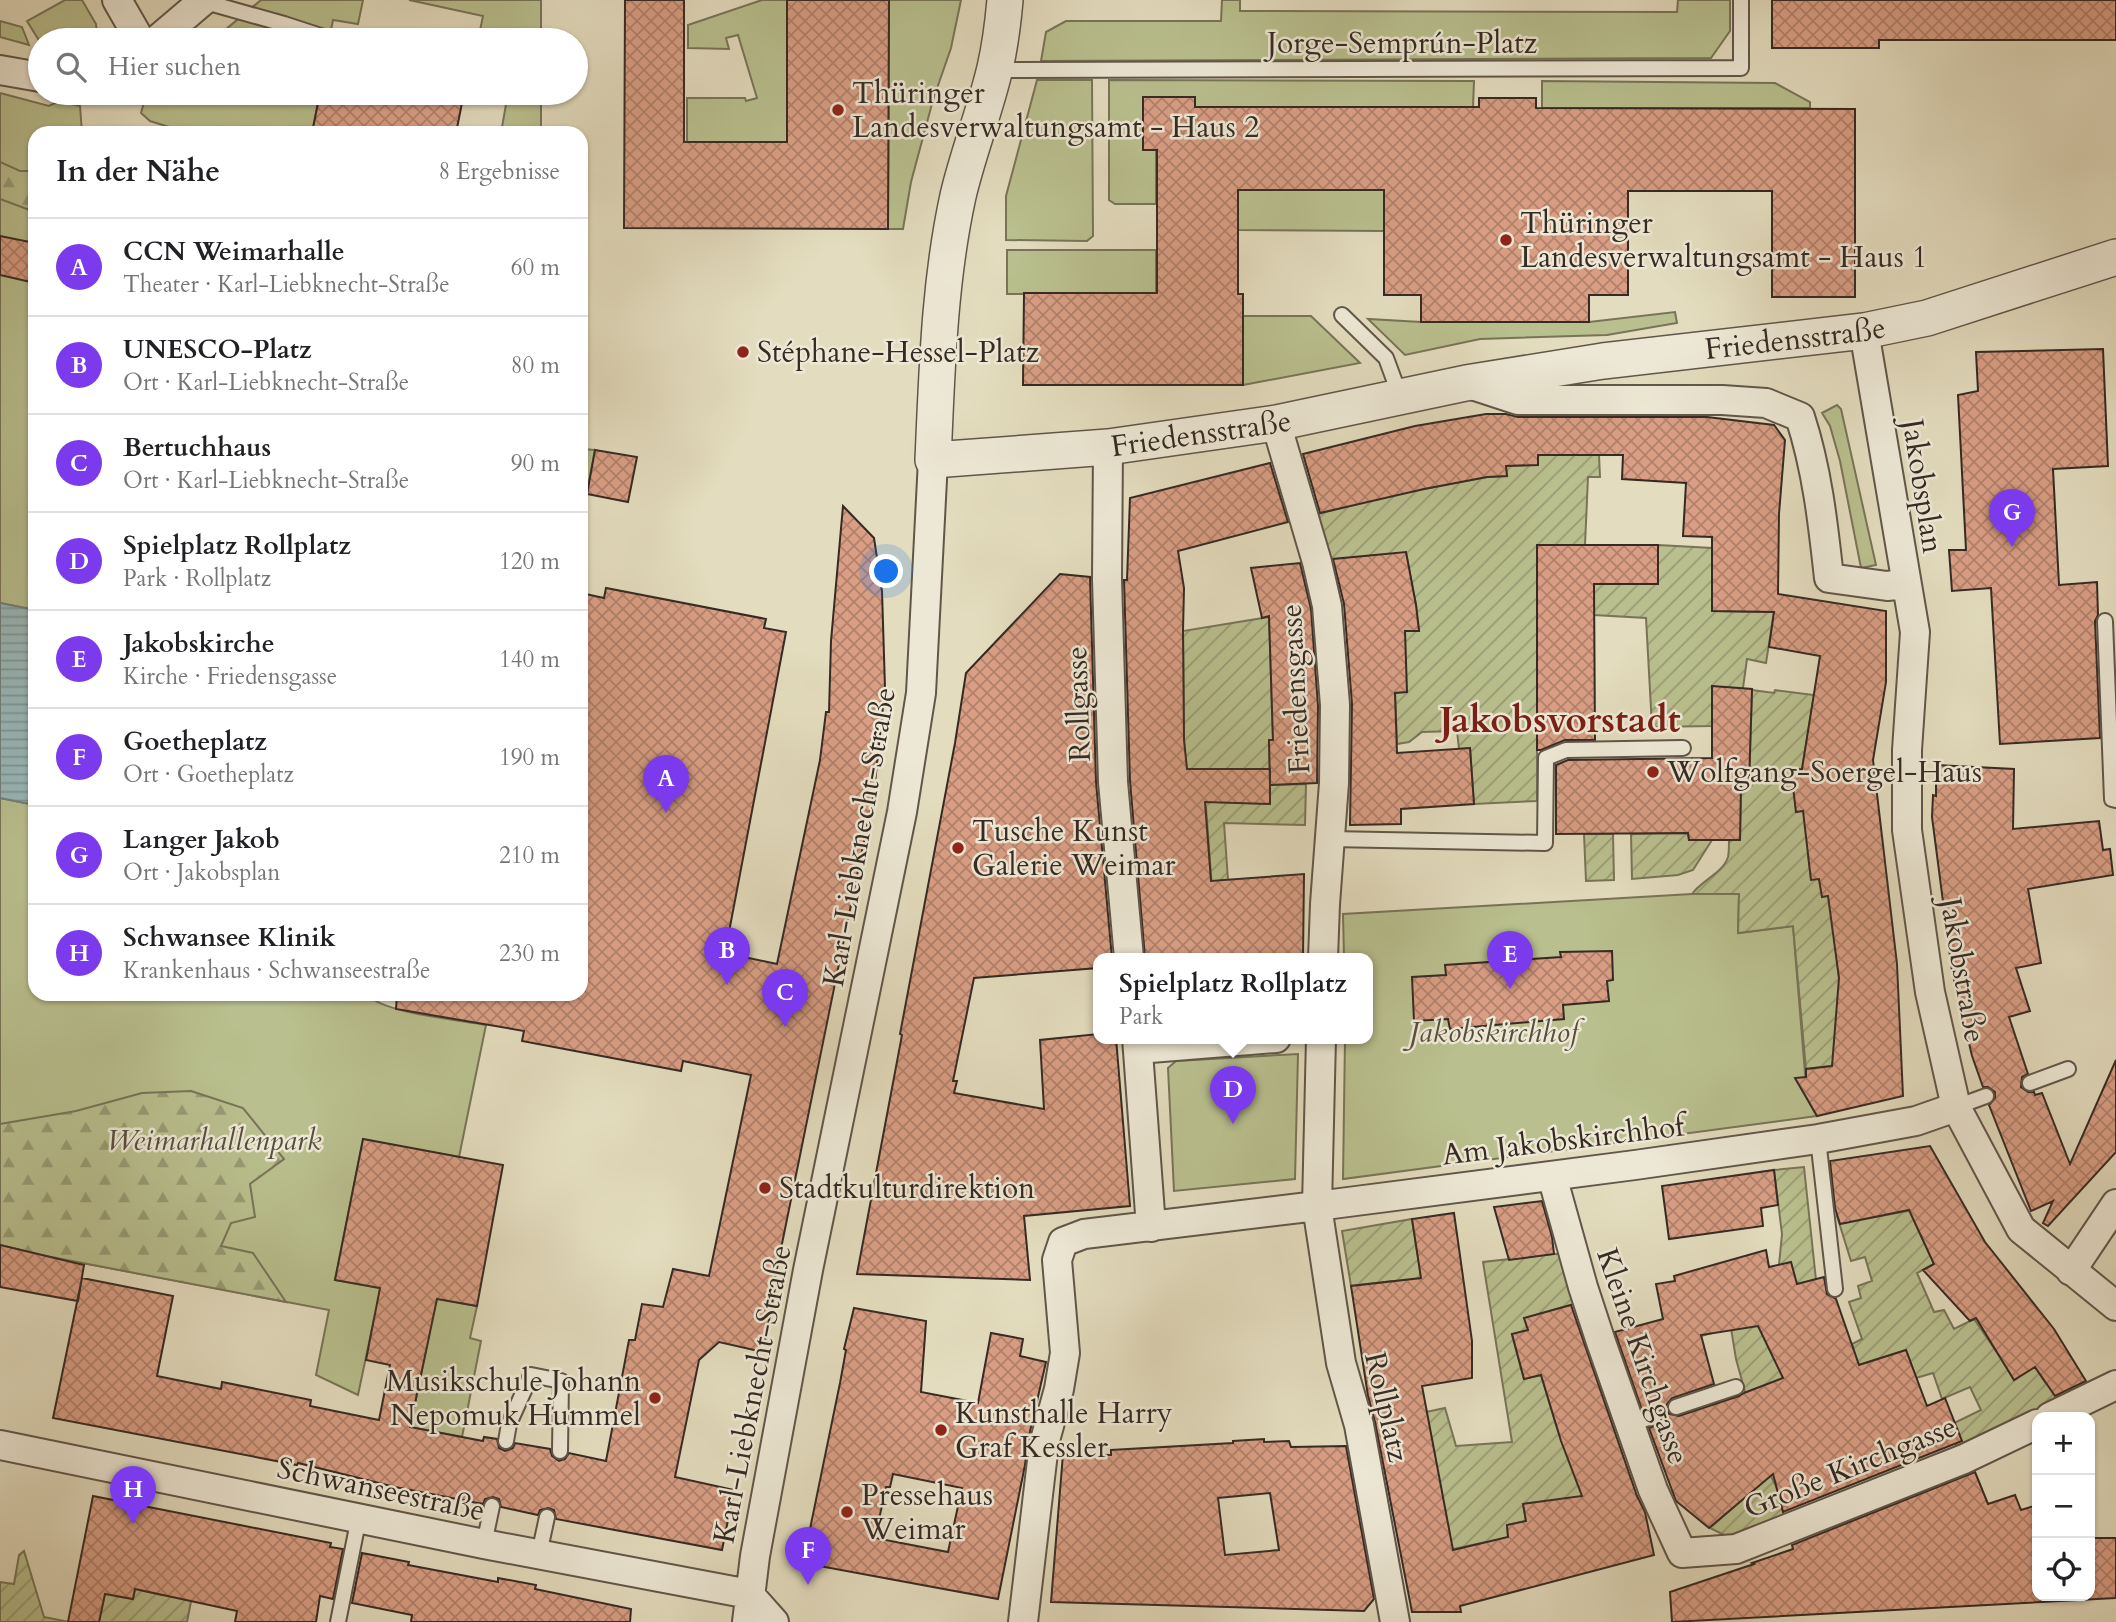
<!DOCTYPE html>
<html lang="de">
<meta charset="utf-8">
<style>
:root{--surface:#fff;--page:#f2f2f2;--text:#202124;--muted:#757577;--line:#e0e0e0;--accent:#7c3aed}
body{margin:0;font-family:Cardo,serif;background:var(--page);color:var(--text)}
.controls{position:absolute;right:21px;bottom:21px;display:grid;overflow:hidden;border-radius:14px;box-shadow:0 2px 5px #0004}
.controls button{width:63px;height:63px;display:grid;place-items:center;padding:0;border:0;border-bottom:2px solid var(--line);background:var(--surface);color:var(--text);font:35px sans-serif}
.you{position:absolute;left:887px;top:572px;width:24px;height:24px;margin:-18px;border:5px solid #fff;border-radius:50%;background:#1a73e8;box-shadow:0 0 0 10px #1a73e833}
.badge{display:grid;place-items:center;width:46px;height:46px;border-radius:50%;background:var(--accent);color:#fff;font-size:23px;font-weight:700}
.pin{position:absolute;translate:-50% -58px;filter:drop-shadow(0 2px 4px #0008)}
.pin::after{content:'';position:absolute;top:37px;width:24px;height:21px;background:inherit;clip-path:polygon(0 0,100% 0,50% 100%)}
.popup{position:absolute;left:1093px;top:953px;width:280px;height:91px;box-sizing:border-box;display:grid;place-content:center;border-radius:14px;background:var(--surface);filter:drop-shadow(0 2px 5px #0005);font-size:23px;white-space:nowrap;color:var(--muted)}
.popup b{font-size:26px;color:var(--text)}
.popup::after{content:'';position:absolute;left:50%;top:100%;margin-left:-14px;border:14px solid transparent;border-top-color:var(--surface)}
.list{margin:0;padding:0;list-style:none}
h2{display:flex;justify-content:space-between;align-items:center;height:91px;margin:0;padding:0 28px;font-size:30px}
h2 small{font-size:23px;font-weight:400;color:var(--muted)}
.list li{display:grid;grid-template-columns:46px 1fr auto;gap:21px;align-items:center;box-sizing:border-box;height:98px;padding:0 28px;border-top:2px solid var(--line)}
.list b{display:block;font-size:26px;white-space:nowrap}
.list p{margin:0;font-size:23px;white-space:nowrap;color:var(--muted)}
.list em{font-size:23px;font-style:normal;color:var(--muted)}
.icon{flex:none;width:38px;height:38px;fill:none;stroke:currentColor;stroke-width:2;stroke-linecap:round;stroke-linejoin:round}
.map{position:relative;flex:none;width:2116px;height:1622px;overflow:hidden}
.search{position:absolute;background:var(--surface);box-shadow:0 2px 5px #0004;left:28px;top:28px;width:560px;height:77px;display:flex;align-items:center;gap:18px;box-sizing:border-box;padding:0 24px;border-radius:38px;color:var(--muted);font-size:26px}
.panel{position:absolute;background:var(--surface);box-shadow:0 2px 5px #0004;left:28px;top:126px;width:560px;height:875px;border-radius:21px}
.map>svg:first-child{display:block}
</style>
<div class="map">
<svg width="2116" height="1622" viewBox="0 0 2116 1622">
<defs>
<pattern id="forest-firs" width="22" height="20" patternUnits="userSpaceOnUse" patternTransform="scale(1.75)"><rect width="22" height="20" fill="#b9bf8e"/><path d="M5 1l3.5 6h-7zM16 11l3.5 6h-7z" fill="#979b74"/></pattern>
<pattern id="garden-furrows" width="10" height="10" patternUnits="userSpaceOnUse" patternTransform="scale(1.75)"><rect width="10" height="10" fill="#b9bf8e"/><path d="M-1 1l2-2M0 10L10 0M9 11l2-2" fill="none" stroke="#979b74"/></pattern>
<pattern id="water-rules" width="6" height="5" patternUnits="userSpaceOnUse" patternTransform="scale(1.75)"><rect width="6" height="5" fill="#99b9bb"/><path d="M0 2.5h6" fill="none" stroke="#7e9798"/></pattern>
<pattern id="building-cross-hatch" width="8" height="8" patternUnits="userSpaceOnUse" patternTransform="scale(1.75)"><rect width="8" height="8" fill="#d99e84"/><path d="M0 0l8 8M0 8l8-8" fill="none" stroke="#b1816c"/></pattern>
</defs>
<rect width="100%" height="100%" fill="#e3dcbe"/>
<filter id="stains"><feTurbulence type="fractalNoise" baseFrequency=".00286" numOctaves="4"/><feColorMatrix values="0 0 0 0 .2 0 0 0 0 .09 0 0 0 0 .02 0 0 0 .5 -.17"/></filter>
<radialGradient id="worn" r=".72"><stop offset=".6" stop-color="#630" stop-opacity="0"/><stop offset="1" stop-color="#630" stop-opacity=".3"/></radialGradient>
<!-- green -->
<path fill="#b9bf8e" stroke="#787458" stroke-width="2" d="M65,0H82L96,24L97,34L93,40L40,42L27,21Z
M261,0H363L358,24L333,20L329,40H213Z
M409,0H541V40H478L483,16Z
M762,0H787V142H687V98H745L746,101L757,98L738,35L726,38L729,49L688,48V25Z
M889,0H961L951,48L933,100L911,182L903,229H888Z
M1222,0H1240V11L1677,12L1678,0H1730V31L1711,58L1041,61L1046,32L1066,21H1221Z
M0,21L22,27L29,45L0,37Z
M1037,80H1092L1093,236L1087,241L1006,240V196Z
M1109,80L1474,81L1473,107H1195V97H1143L1156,150V204H1115L1109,200Z
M1542,81L1775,83L1810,102V108H1542Z
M0,93L49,106L59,101L80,106L82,133H35V610L0,603Z
M155,93H320L312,133H188L150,121L141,113L144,102Z
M508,93H541V133H501Z
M1238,190H1384V231L1238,230Z
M1007,250H1156V293L1007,294Z
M1675,312L1677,323L1607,335L1480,339L1405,355L1368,319L1421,322H1589Z
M1243,316H1311L1360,363L1243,385Z
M1837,405L1841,409L1876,565L1861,568L1840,461L1830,426L1822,413Z
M581,449L595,450L581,526Z
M0,798L35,805V994H367C381,1013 460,1020 486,1025L459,1157L363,1140L335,1280L477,1306L470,1338L481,1341L462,1437L410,1427L430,1331L374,1319L358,1395L316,1375L329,1310L46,1256L0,1245Z
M1692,894H1739L1738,933L1793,926L1807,1098L1817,1116L1343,1179L1345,1038H1368V958H1344L1343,914Z
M1298,1054L1295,1179L1174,1191L1168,1068L1176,1061Z"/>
<!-- forest -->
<path fill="url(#forest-firs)" stroke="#787458" stroke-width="2" d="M0,162L20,171H35V212L0,199Z
M191,1091L243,1108L284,1159L250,1184L255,1217L231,1223L221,1246L253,1253L286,1302L46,1256L0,1245V1124L76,1111L142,1093Z"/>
<!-- garden -->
<path fill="url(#garden-furrows)" stroke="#787458" stroke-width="2" d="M1504,455H1599L1600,477H1588L1585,545L1537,546V801L1474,804L1470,748L1459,749L1457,731L1422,732L1409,742L1397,744L1395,693L1403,631L1419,630L1416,605L1406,553L1328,560L1314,515L1393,495L1487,477L1507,476Z
M1658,545L1712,548V611L1774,612L1766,663L1747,659L1743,688L1712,726L1652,727L1646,618L1594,615V584H1658Z
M1269,617L1273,740H1269L1270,775L1188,783L1184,740L1183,631Z
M1752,690L1774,693L1775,690L1814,695L1802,769L1791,771L1796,811L1812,810L1817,854L1808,855L1811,879H1819L1822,896H1829L1839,978L1838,1065L1806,1069L1793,926L1738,933L1739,894H1692C1702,880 1723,873 1728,857C1729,853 1729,845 1729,840H1740L1741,784H1749Z
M1306,784L1305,825L1224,823L1228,880H1223L1212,888L1206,807L1189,801L1269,804L1270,785Z
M1688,833L1689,840H1712L1693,870L1678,875L1632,879L1631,834Z
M1584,834H1613L1614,880L1586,881Z
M1804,1167L1816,1280L1797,1284L1779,1265L1782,1234L1774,1170Z
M1910,1202L1913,1218L1934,1264L1917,1273L1934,1312L1944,1310L1954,1329L1974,1319L2000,1357L2035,1367L2045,1382L2048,1380L2061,1402L1958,1452L1950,1425L1981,1410L1970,1387L1942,1399L1933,1373L1916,1378L1906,1350L1858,1365L1852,1344L1862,1339L1849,1302L1861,1298L1858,1286L1872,1281L1865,1257L1851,1261L1837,1216L1868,1212L1869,1218L1908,1211L1905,1204Z
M1412,1219L1422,1283L1393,1287L1392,1281L1351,1286L1342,1231Z
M1554,1254H1563L1577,1303L1525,1318L1528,1330L1512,1335L1524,1379L1541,1375L1556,1425L1589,1510L1555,1500L1523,1504L1526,1521L1507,1525L1509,1549L1486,1542L1449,1550L1426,1412L1445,1408L1456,1446L1512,1442L1483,1262Z
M1694,1310L1758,1326L1792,1372L1750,1410L1736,1359L1731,1328L1701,1336Z
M1761,1457L1776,1486L1786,1523L1732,1539L1710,1528L1735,1506L1723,1476Z
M207,1519L187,1622H99L107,1583L117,1585L115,1596L133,1599L135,1589L162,1595Z
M24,1551L44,1617L69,1622H0V1582L14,1584L19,1555Z"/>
<!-- water -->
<path fill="url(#water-rules)" stroke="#71807e" stroke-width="2" d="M0,603L35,610V805L0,798Z"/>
<!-- building -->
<path fill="url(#building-cross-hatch)" stroke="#362a23" stroke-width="2" fill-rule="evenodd" d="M625,0H684V142H787V0H889L888,229L624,228Z
M1772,0H2116V40H1879V48H1772Z
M320,93H464L456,133H312Z
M1143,97H1195V107H1479V98H1536V108L1855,109V297H1772V191H1628V295H1589V322H1421V295H1384V190H1238V294H1243V385H1023L1024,293H1157V150H1143Z
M0,236L35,243V283L0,275Z
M2103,349L2108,466L2053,469L2059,585L2097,582L2098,615L2095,621L2100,738L2000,744L1991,588L1952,591L1949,550H1966L1958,395L1978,391L1976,352Z
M1486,414H1506L1518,417H1707L1774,425L1785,440L1779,514L1778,594L1886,611V682L1873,760L1897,964L1903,1096L1817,1116L1795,1078L1806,1077V1069L1832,1066L1839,978L1828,896L1822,897L1819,879L1811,880L1803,811L1796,812L1791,770L1802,769L1820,656L1769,647L1774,612L1712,611V537L1683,536L1686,483L1622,479L1623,455H1538V465L1506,466L1507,476L1487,477L1424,489L1320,513L1303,454L1415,426Z
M595,450L637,457L628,502L587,494Z
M1270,463L1288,522L1178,551L1184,588L1183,631L1184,740L1187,769H1270V804L1205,802L1211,881L1304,874L1303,958H1145L1130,781L1124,580H1127L1130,498Z
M843,506L874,538L882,591L885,688L874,792L773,1288H775L763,1352L719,1342L699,1360L675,1477L734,1490L722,1550L556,1519L554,1510L548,1508L540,1510L538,1515L501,1507L499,1499L493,1497L485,1499L483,1504L395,1487L298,1463L297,1465L53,1418L82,1278L173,1296L157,1376L221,1389L222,1382L311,1400L310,1406L379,1420L390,1365L366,1360L380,1288L335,1280L363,1139L503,1165L477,1306L437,1299L410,1427L483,1441L484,1437L497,1439L499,1448L505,1451L513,1448L515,1443L550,1449L552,1456L559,1461L565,1459L569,1453L606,1461L629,1340H635L642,1304L663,1307L673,1269L709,1276L751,1075L683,1061L681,1071L522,1041L524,1031L396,1009L397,994H581V593L604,598L606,588L766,619L764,628L786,632L725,953L777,964L820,760L826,712H829L831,641Z
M1537,545H1658V584H1594L1595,740H1565L1541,750H1537Z
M1406,552L1416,605L1419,631H1405L1407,692L1395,693L1397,753L1470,748L1474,804L1401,809V824L1350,825L1352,704L1344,604L1333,559Z
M1300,563L1311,609L1318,706L1317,783L1270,785L1269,740H1273L1269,616L1262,618L1251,568Z
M1060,574L1090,577L1096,782L1112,958H1098V968L974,978L953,1081H957L954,1093L1044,1109L1040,1040L1098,1034V1038H1116L1130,1206L1024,1216L1030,1280L857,1274L902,1035L900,1034L955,743L966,673Z
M1712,686L1752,689L1749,784H1741L1740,840H1689L1688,833L1556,834V765L1568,760L1712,758Z
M1936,765L2014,769L2013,829L2099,821L2103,850L2110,849L2113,875L2028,889L2041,963L2016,968L2030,1011L2009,1017L2028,1074L2022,1077L2021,1087L2028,1092H2034L2035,1095L2042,1093L2070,1164L2116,1060V1152L2048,1226L2043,1223L2053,1201L2031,1211L1989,1105L1995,1098V1092L1988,1087H1983L1972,1056L1952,971L1932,817L1933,795L1936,796Z
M1612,951L1613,980L1607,981L1609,1001L1563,1005L1564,1019L1450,1029L1448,1019L1414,1021L1412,977L1446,975L1445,965L1561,957L1560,952Z
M1930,1146L1985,1242L2054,1329L2086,1381L2055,1396L2035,1367L2014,1380L1976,1318L1970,1321L1923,1270L1934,1264L1909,1210L1840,1224L1835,1208L1830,1161Z
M1774,1170L1778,1205L1761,1208L1763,1226L1669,1239L1662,1186Z
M1542,1201L1552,1237L1554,1254L1509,1260L1494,1207Z
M1454,1213L1472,1341V1378L1422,1386L1453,1550L1508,1537L1507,1525L1526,1521L1523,1504L1582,1496L1561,1441L1541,1375L1524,1379L1512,1334L1528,1330L1524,1318L1571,1305L1637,1496L1645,1512L1654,1555L1460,1606L1461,1612H1412L1375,1422L1368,1396L1351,1286L1421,1278L1412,1219Z
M0,1245L84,1265L78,1301L0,1287Z
M1766,1250L1769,1267L1791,1262L1797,1284L1824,1277L1827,1294L1836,1299L1859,1365L1906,1350L1927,1406L1945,1398L1962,1441L1783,1512L1773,1474L1709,1528L1676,1501L1649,1428L1661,1423L1663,1417V1412L1655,1407L1642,1410L1615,1332L1663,1319L1656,1284L1675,1281L1674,1276ZM1758,1326L1783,1378L1744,1393L1739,1396L1679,1416L1669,1414L1667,1404L1672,1398L1714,1384L1701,1335Z
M854,1308L926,1321L921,1392L978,1403L991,1333L1023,1339L1020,1356L1046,1362L1028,1440L1025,1465L998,1599L803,1563L840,1383L846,1350L844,1349ZM893,1474L962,1488L948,1552L875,1538L886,1487H890Z
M1264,1439V1442L1289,1441L1291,1447L1346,1446L1374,1599L1364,1611L1051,1602L1063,1454L1111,1455V1450L1233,1443V1441ZM1270,1493L1279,1550L1225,1555L1218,1498Z
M1975,1472L1988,1504L2015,1495L2021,1510L2037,1505V1596H2090V1538H2116V1598L1672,1622L1670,1592L1754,1564L1752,1563L1793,1549L1792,1545Z
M93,1496L331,1543L330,1547L343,1549L333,1599L320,1596L316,1622H235L237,1611L135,1589L133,1599L105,1594L99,1622H68Z
M362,1553L409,1562L408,1565L498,1582V1578L536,1585L535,1589L631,1609L630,1622H411L412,1615L352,1603Z"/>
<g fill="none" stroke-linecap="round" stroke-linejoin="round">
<!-- service casing -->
<g stroke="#61564a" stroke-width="18">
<path id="service" d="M202,1L284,24L330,39
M995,70L1741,68V0
M1342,315L1386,358L1400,396
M2105,621L2112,799L2116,800
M1330,839L1545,843L1546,758L1566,750L1683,748
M2030,1083L2068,1069
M1956,1107L1986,1096
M1818,1139L1835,1289
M1676,1407L1736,1387
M1630,1424L1654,1416
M506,1441L509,1424L531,1375L561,1381L560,1451
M484,1544L492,1506
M539,1554L547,1517
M338,1622L359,1517"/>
</g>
<!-- minor casing -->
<g stroke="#61564a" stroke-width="32">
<path id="minor" d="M117,0L140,40
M157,40L204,0
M0,70L40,77
M1864,331L1915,632L1907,750V830L1930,992L1956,1107L2021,1229L2116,1306
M1466,383L1518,400H1722L1766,403L1800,417C1817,469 1823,523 1829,578L1887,586L1905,584
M1276,423L1317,562L1327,606L1335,705L1334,783L1325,904L1323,958
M1108,447L1107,579L1113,782L1129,958
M1137,1038L1151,1227
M1321,1038L1317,1206L1635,1165L1818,1139L1916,1121L1956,1107
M1138,1049L1276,1038
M1552,1176L1583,1287L1601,1342L1653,1490L1682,1553L1736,1549L1964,1459L2037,1424
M2071,1271L2116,1204
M2050,1417L2116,1385
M0,1445L484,1544L749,1594
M749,1594L774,1622
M747,1622L755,1556L808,1270L902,812L921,693L933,460
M1023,1622L1044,1444L1059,1389L1065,1353L1057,1260L1063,1242L1084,1234L1317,1206L1341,1363L1359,1425L1395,1622"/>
</g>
<!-- tertiary casing -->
<g stroke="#61564a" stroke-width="38">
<g id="tertiary">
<path id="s1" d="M1005,0C1003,23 1000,46 995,68C985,111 968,153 958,196C939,283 937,371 933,460L1108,447L1276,423L1466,383L1603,361L1864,331L1927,318L2116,257"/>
</g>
</g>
<!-- service -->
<use href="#service" stroke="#ede8d5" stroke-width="14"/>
<!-- minor -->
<use href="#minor" stroke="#ede8d5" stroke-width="28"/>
<!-- tertiary -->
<use href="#tertiary" stroke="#ede8d5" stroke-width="35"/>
</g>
<!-- markers -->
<g fill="#8f2418" stroke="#ede8d5" stroke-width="2.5">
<circle cx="838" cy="110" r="7"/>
<circle cx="1506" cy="240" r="7"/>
<circle cx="743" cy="352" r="7"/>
<circle cx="1653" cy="772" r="7"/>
<circle cx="958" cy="848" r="7"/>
<circle cx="765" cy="1188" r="7"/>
<circle cx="655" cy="1398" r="7"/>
<circle cx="941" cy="1430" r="7"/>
<circle cx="847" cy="1512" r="7"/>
</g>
<g text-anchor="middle" stroke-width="5" stroke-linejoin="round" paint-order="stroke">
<!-- street labels -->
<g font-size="30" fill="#362a23" stroke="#ede8d5">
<text x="1402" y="53">Jorge-Semprún-Platz</text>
<text dy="10" stroke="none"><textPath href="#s1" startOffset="1339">Friedensstraße</textPath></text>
<text dy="10" stroke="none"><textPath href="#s1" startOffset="737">Friedensstraße</textPath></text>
<text transform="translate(1923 486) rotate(81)" y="10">Jakobsplan</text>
<text transform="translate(1295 689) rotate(-93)" y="10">Friedensgasse</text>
<text transform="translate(1078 704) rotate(-92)" y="10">Rollgasse</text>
<text transform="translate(859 837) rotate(-80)" y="10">Karl-Liebknecht-Straße</text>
<text transform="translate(1963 970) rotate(80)" y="10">Jakobstraße</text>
<text transform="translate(1563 1140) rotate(-7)" y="10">Am Jakobskirchhof</text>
<text transform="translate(1643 1356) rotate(71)" y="10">Kleine Kirchgasse</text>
<text transform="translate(752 1394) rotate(-79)" y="10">Karl-Liebknecht-Straße</text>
<text transform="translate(1387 1407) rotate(77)" y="10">Rollplatz</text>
<text transform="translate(1850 1467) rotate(-22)" y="10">Große Kirchgasse</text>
<text transform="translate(381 1489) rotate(12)" y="10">Schwanseestraße</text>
</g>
<!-- poi labels -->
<g font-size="30" fill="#362a23" stroke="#ede8d5" text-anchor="start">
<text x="852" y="103">Thüringer<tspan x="852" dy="34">Landesverwaltungsamt - Haus 2</tspan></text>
<text x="1520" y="233">Thüringer<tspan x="1520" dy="34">Landesverwaltungsamt - Haus 1</tspan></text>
<text x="757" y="362">Stéphane-Hessel-Platz</text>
<text x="1667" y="782">Wolfgang-Soergel-Haus</text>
<text x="972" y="841">Tusche Kunst<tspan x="972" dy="34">Galerie Weimar</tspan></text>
<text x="779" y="1198">Stadtkulturdirektion</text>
<text x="641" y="1391" text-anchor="end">Musikschule Johann<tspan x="641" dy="34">Nepomuk Hummel</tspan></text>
<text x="955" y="1423">Kunsthalle Harry<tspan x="955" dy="34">Graf Kessler</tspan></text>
<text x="861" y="1505">Pressehaus<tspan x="861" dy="34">Weimar</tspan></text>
</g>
<!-- park labels -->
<g font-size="30" font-style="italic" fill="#574f3e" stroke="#ede8d5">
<text x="1494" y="1042">Jakobskirchhof</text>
<text x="214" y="1150">Weimarhallenpark</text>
</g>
<!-- district labels -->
<g font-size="37" font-weight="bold" fill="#7a1f14" stroke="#ede8d5">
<text x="1560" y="732">Jakobsvorstadt</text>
</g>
</g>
<rect width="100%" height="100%" filter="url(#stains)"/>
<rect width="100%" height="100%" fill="url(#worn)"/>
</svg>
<div class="controls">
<button>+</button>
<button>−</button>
<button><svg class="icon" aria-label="locate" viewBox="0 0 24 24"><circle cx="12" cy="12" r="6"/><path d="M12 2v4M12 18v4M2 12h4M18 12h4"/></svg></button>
</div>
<div class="you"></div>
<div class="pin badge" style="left:666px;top:813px">A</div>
<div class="pin badge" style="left:727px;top:985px">B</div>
<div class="pin badge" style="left:785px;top:1027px">C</div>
<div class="pin badge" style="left:1233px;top:1124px">D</div>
<div class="popup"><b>Spielplatz Rollplatz</b>Park</div>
<div class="pin badge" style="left:1510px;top:989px">E</div>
<div class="pin badge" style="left:808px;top:1585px">F</div>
<div class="pin badge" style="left:2012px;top:547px">G</div>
<div class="pin badge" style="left:133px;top:1524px">H</div>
<div class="search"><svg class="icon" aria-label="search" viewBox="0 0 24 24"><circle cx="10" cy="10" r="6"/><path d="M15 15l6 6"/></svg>Hier suchen</div>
<section class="panel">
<h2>In der Nähe<small>8 Ergebnisse</small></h2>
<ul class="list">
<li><span class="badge">A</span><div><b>CCN Weimarhalle</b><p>Theater · Karl-Liebknecht-Straße</p></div><em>60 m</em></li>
<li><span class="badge">B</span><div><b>UNESCO-Platz</b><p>Ort · Karl-Liebknecht-Straße</p></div><em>80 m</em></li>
<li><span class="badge">C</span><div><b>Bertuchhaus</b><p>Ort · Karl-Liebknecht-Straße</p></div><em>90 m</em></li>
<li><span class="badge">D</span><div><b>Spielplatz Rollplatz</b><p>Park · Rollplatz</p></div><em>120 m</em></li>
<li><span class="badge">E</span><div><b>Jakobskirche</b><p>Kirche · Friedensgasse</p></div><em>140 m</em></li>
<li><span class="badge">F</span><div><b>Goetheplatz</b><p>Ort · Goetheplatz</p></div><em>190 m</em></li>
<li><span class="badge">G</span><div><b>Langer Jakob</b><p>Ort · Jakobsplan</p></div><em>210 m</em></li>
<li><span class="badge">H</span><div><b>Schwansee Klinik</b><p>Krankenhaus · Schwanseestraße</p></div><em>230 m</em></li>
</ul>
</section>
</div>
